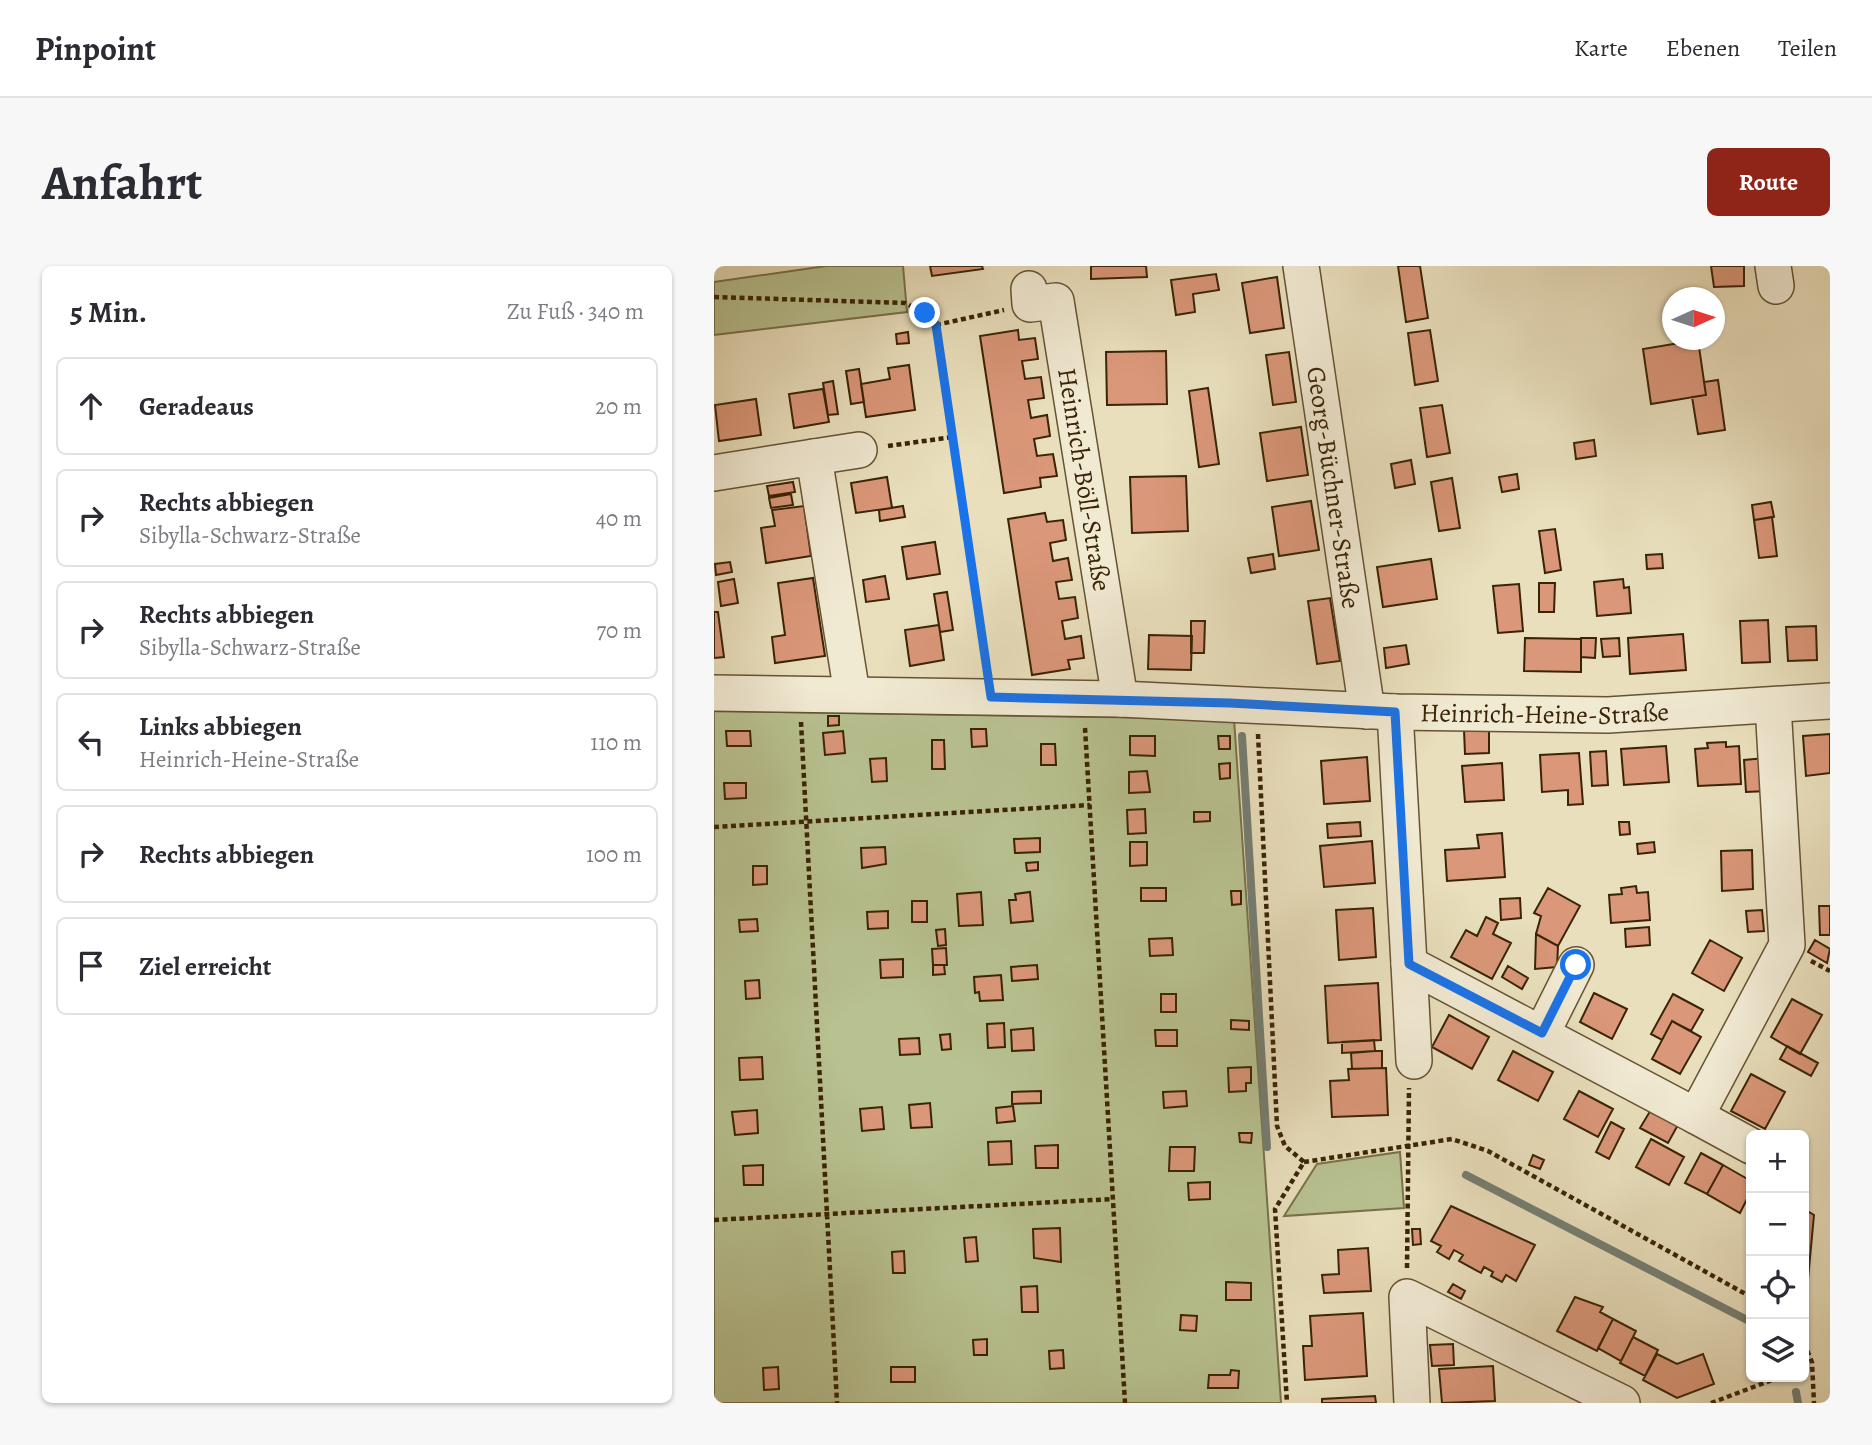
<!DOCTYPE html>
<html lang="de">
<meta charset="utf-8">
<style>
:root{--surface:#fff;--page:#f7f7f7;--text:#2b2b33;--muted:#7c7c81;--line:#e1e1e2;--accent:#8f2418}
body{margin:0;font-family:Alegreya,serif;background:var(--page);color:var(--text)}
.controls{position:absolute;right:21px;bottom:21px;display:grid;overflow:hidden;border-radius:10px;box-shadow:0 2px 5px #0004}
.controls button{width:63px;height:63px;display:grid;place-items:center;padding:0;border:0;border-bottom:2px solid var(--line);background:var(--surface);color:var(--text);font:35px sans-serif}
.compass{position:absolute;left:948px;top:21px;width:63px;height:63px;border-radius:50%;background:var(--surface);box-shadow:0 2px 5px #0004;rotate:87deg}
.stop{position:absolute;width:21px;height:21px;margin:-16px;border:5px solid #1a73e8;border-radius:50%;background:#fff}
.stop.end{background:#1a73e8;border-color:#fff;box-shadow:0 2px 7px #0008}
.list{margin:0;padding:0;list-style:none}
h2{display:flex;justify-content:space-between;align-items:center;height:91px;margin:0;padding:0 28px;font-size:30px}
h2 small{font-size:23px;font-weight:400;color:var(--muted)}
.list li{display:grid;grid-template-columns:46px 1fr auto;gap:21px;align-items:center;box-sizing:border-box;height:98px;margin:0 14px 14px;padding:0 14px;border:2px solid var(--line);border-radius:10px}
.list b{display:block;font-size:26px;white-space:nowrap}
.list p{margin:0;font-size:23px;white-space:nowrap;color:var(--muted)}
.list em{font-size:23px;font-style:normal;color:var(--muted)}
.icon{flex:none;width:38px;height:38px;fill:none;stroke:currentColor;stroke-width:2;stroke-linecap:round;stroke-linejoin:round}
.map{position:relative;flex:none;width:1116px;height:1137px;overflow:hidden;border-radius:10px}
header{display:flex;align-items:center;gap:42px;box-sizing:border-box;height:98px;padding:0 35px;background:var(--surface);border-bottom:2px solid var(--line)}
header strong{font-size:33px}
nav{display:flex;gap:38px;margin-inline-start:auto;font-size:24px}
.intro{display:flex;align-items:center;justify-content:space-between;box-sizing:border-box;height:168px;padding:0 42px}
h1{margin:0;font-size:49px}
.button{padding:18px 32px;border-radius:10px;background:var(--accent);color:#fff;font-size:24px;font-weight:700}
main{display:flex;gap:42px;padding:0 42px}
aside{flex:1;background:var(--surface);border-radius:10px;box-shadow:0 2px 5px #0004}
.map>svg:first-child{display:block}
</style>
<header>
<strong>Pinpoint</strong>
<nav><a>Karte</a><a>Ebenen</a><a>Teilen</a></nav>
</header>
<div class="intro"><h1>Anfahrt</h1><a class="button">Route</a></div>
<main>
<aside>
<h2>5 Min.<small>Zu Fuß · 340 m</small></h2>
<ul class="list">
<li><svg class="icon" aria-label="ahead" viewBox="0 0 24 24"><path d="M12 20V5M6 11l6-6 6 6"/></svg><div><b>Geradeaus</b></div><em>20 m</em></li>
<li><svg class="icon" aria-label="right" viewBox="0 0 24 24"><path d="M7 20v-9h11M14 6l5 5-5 5"/></svg><div><b>Rechts abbiegen</b><p>Sibylla-Schwarz-Straße</p></div><em>40 m</em></li>
<li><svg class="icon" aria-label="right" viewBox="0 0 24 24"><path d="M7 20v-9h11M14 6l5 5-5 5"/></svg><div><b>Rechts abbiegen</b><p>Sibylla-Schwarz-Straße</p></div><em>70 m</em></li>
<li><svg class="icon" aria-label="left" viewBox="0 0 24 24"><path d="M17 20v-9H6M10 6l-5 5 5 5"/></svg><div><b>Links abbiegen</b><p>Heinrich-Heine-Straße</p></div><em>110 m</em></li>
<li><svg class="icon" aria-label="right" viewBox="0 0 24 24"><path d="M7 20v-9h11M14 6l5 5-5 5"/></svg><div><b>Rechts abbiegen</b></div><em>100 m</em></li>
<li><svg class="icon" aria-label="arrive" viewBox="0 0 24 24"><path d="M6 21V4h12l-3 4 3 4H6"/></svg><div><b>Ziel erreicht</b></div></li>
</ul>
</aside>
<div class="map">
<svg width="1116" height="1137" viewBox="0 0 1116 1137">
<rect width="100%" height="100%" fill="#e9dfbc"/>
<filter id="stains"><feTurbulence type="fractalNoise" baseFrequency=".00286" numOctaves="4"/><feColorMatrix values="0 0 0 0 .2 0 0 0 0 .09 0 0 0 0 .02 0 0 0 .5 -.17"/></filter>
<radialGradient id="worn" r=".72"><stop offset=".6" stop-color="#630" stop-opacity="0"/><stop offset="1" stop-color="#630" stop-opacity=".3"/></radialGradient>
<!-- green -->
<path fill="#b8c190" stroke="#79724a" stroke-width="2" d="M112,0H189L193,46L0,69V16Z
M0,445L520,453L567,1137H0Z
M686,886L690,942L570,950L603,898Z"/>
<g fill="none" stroke-linecap="round" stroke-linejoin="round">
<!-- stream -->
<path stroke="#757e72" stroke-width="8" d="M528,470L553,881
M752,909L1037,1056
M1082,1126L1084,1137"/>
</g>
<!-- building -->
<path fill="#da9779" stroke="#3a2405" stroke-width="2" d="M216,0H268L269,3L218,10Z
M377,0H432L433,11L377,13Z
M684,0H706L714,52L692,56Z
M997,0H1030V20L1000,21Z
M502,8L505,24L479,28L481,46L462,49L457,14Z
M563,11L570,62L536,67L528,17Z
M304,64L305,74L321,72L324,93L308,95L311,113L327,111L330,132L314,134L317,152L333,149L336,170L320,173L323,190L339,188L343,210L326,212L327,221L290,227L266,70Z
M716,64L724,115L701,119L694,67Z
M194,66L195,77L183,78L182,68Z
M984,74L992,129L937,138L929,83Z
M452,85L453,138L393,139L392,86Z
M575,86L582,136L559,139L552,89Z
M195,99L201,144L152,151L147,118L176,113L174,102Z
M145,103L150,136L137,138L132,105Z
M1004,114L1011,164L984,168L978,131L992,129L990,116Z
M119,115L124,148L114,149L109,117Z
M494,122L505,198L485,201L475,125Z
M109,123L115,156L80,162L75,128Z
M42,133L47,169L5,175L1,139Z
M728,139L736,187L713,191L706,142Z
M587,161L594,209L553,215L546,167Z
M880,174L882,190L862,193L860,177Z
M697,194L701,218L681,222L677,198Z
M803,208L805,223L788,226L785,211Z
M472,210L474,265L418,267L416,211Z
M173,211L178,242L142,247L137,217Z
M738,212L746,262L725,265L717,216Z
M79,216L81,226L55,230L53,220Z
M77,228L79,239L57,242L55,232Z
M597,235L605,284L565,290L558,241Z
M1057,236L1060,251L1040,254L1038,239Z
M90,240L97,290L52,297L47,262L61,260L58,244Z
M189,240L191,251L166,255L165,244Z
M331,247L333,256L349,254L352,274L336,277L339,295L354,292L358,314L342,316L345,333L361,331L364,352L348,355L351,373L367,370L370,392L354,394L356,403L318,409L294,253Z
M1058,251L1063,290L1045,292L1040,254Z
M841,263L847,304L831,307L825,265Z
M221,276L226,308L193,313L188,281Z
M559,288L561,303L537,307L534,292Z
M948,288L949,302L933,303L932,289Z
M717,293L723,333L669,341L663,301Z
M16,296L18,306L2,309L1,298Z
M171,310L175,333L152,336L149,314Z
M99,312L111,390L61,397L58,371L71,369L64,317Z
M20,313L24,337L7,340L4,316Z
M909,313L910,322L915,321L917,347L883,350L880,316Z
M825,317H841L840,346H825Z
M805,318L809,365L784,367L779,320Z
M233,326L239,364L226,366L220,328Z
M616,332L626,395L603,398L594,335Z
M0,346H4L10,391L0,392Z
M1054,354L1056,396L1028,397L1026,355Z
M477,355H491L490,387H477Z
M225,359L230,394L196,400L191,364Z
M1102,360L1103,394L1074,395L1072,361Z
M969,368L972,404L916,408L914,372Z
M435,369L478,370L477,404L434,403Z
M811,372L867,373V406L810,405Z
M882,372L881,392L867,391V372Z
M905,372L906,390L889,391L887,373Z
M692,379L695,398L672,402L670,382Z
M114,450H125V459L114,460Z
M257,463H272L273,480L258,481Z
M750,464H775V487L751,488Z
M12,465H36L37,480H13Z
M129,465L131,487L111,489L109,467Z
M1116,468V507L1092,510L1089,470Z
M416,470H441V490L416,489Z
M504,470H516V483H505Z
M218,474H230L231,503H218Z
M1012,476V481L1025,480L1027,518L984,520L981,483L994,482L993,477Z
M327,478H341L342,499H327Z
M952,480L955,516L910,519L907,483Z
M892,485L894,519L878,520L876,486Z
M865,487L869,538L854,539V524L828,526L826,489Z
M653,491L656,535L610,538L607,495Z
M172,492L173,515L158,516L156,493Z
M1051,492L1053,525L1032,526L1030,494Z
M516,497V512L506,513L505,498Z
M788,497L790,534L751,536L748,500Z
M433,505L436,526L415,527V506Z
M10,517H32V532L11,533Z
M431,543L432,567L414,568L413,544Z
M480,546H496V555L480,556Z
M646,556L647,570L614,572L613,558Z
M905,556H915L916,568L906,569Z
M788,567L791,611L733,615L731,584L765,582L763,569Z
M326,572V586L301,587L300,573Z
M658,575L661,617L610,621L606,580Z
M416,576H433V599L416,600Z
M940,576L941,586L924,588L923,578Z
M171,581L172,598L148,602L147,582Z
M1038,584L1039,623L1008,625L1007,585Z
M324,596V604L313,605L312,597Z
M39,600H53V618L39,619Z
M922,620L923,627L934,626L936,654L897,657L895,629L908,628L907,622Z
M427,622H452V635H427Z
M834,622L866,640L844,680L822,668L827,650L820,647Z
M517,625H527V638L518,639Z
M267,626L269,659L245,660L243,628Z
M316,626L319,655L297,657L295,634H302L301,628Z
M806,632L807,652L787,654L786,633Z
M198,635H213V656H198Z
M1105,640H1116V669H1106Z
M659,642L662,691L625,694L622,644Z
M1048,644L1050,665L1034,666L1032,645Z
M174,645V662L154,663L153,646Z
M772,651L784,657L779,668L797,677L778,713L737,691L752,664L763,670Z
M43,653L44,665L26,666L25,654Z
M935,661L936,679L912,681L911,663Z
M231,663L232,679L224,680L222,664Z
M822,668L844,680L843,701L821,703Z
M458,672L459,689L436,690L435,673Z
M996,674L1028,692L1010,725L978,707Z
M1101,674L1116,683L1113,697L1094,686Z
M232,682L233,699H219L218,683Z
M189,693V711L167,712L166,694Z
M219,699H230L231,708L219,709Z
M323,699L324,713L298,715L297,701Z
M794,700L814,712L808,723L788,711Z
M287,709L289,734L266,735L265,726L261,727L260,711Z
M45,714L46,732L32,733L31,715Z
M664,717L667,774L614,777L611,720Z
M880,727L913,743L898,773L866,756Z
M447,728H462V746H447Z
M959,728L989,744L977,765L958,755L948,774L937,768Z
M1078,733L1108,749L1086,788L1057,771Z
M735,749L775,771L758,803L718,781Z
M517,754L535,755V764L517,763Z
M958,755L987,771L966,808L938,793Z
M290,757L291,781L274,782L273,758Z
M319,762L320,784L298,785L297,764Z
M441,764H463V780H442Z
M236,768L237,783L228,784L226,769Z
M205,772L206,788L186,789L185,773Z
M660,774L661,785L628,787V776Z
M1073,780L1104,797L1097,810L1066,793Z
M661,785H668V802L638,803L637,787Z
M799,785L839,806L824,835L784,814Z
M48,791L49,813L26,814L25,792Z
M537,801V817H532V825L515,826L514,802Z
M672,802L674,849L618,851L616,815L635,814L634,803Z
M1037,808L1071,826L1051,863L1017,845Z
M327,825V837L298,838V826Z
M472,825L473,840L450,842L449,826Z
M865,825L899,843L884,871L850,853Z
M216,837L218,861L197,862L195,839Z
M299,840L301,855L283,857L282,842Z
M168,841L170,863L148,865L146,843Z
M938,842L965,857L954,877L926,862Z
M43,844L44,867L21,869L18,846Z
M897,856L910,863L895,893L882,886Z
M525,867H538L537,877L526,876Z
M937,873L970,891L955,919L922,901Z
M297,875L298,898L275,899L274,876Z
M344,879V902H322L321,880Z
M456,881H481L480,905H455Z
M987,887L1009,899L993,928L971,917Z
M819,889L830,894L826,903L815,899Z
M49,899V919H30L29,900Z
M1009,899L1037,915V925L1026,947L993,928Z
M496,916V933L475,934L474,917Z
M737,940L821,979L802,1015L792,1009L788,1016L777,1010L779,1006L770,1001L767,1007L745,995L749,989L740,984L735,993L723,986L727,980L717,975Z
M1090,943L1100,949L1094,1013H1090Z
M346,962L347,996L320,992L319,963Z
M698,963H706L707,978L699,979Z
M262,971L264,995L252,996L250,972Z
M654,982L657,1025L610,1027L608,1009L625,1008L624,984Z
M190,985L191,1007H179L178,986Z
M512,1016L537,1017V1034H512Z
M739,1018L751,1025L747,1033L734,1026Z
M323,1020L324,1046H308L307,1021Z
M861,1031L889,1041L886,1046L899,1053L883,1085L843,1065Z
M649,1047L653,1110L591,1114L589,1080H598L596,1050Z
M467,1049L483,1050L482,1065L466,1064Z
M899,1053L922,1065L907,1095L884,1082Z
M919,1071L944,1084L931,1110L906,1097Z
M273,1073V1089H260L259,1074Z
M739,1078L740,1099L718,1100L716,1079Z
M349,1084L350,1102L336,1103L335,1085Z
M943,1088L963,1098L989,1088L1000,1118L963,1132L929,1114Z
M779,1100L781,1135L728,1137L725,1103Z
M64,1101L65,1123L50,1124L49,1102Z
M177,1101H201V1116H177Z
M517,1104L525,1105L524,1122H494L495,1109H516Z
M661,1130L662,1137H608V1133Z"/>
<g fill="none" stroke-linecap="round" stroke-linejoin="round">
<!-- minor casing -->
<g stroke="#665333" stroke-width="38">
<g id="minor">
<path id="s1" d="M587,0L653,445"/>
<path d="M1059,0L1062,20"/>
<path id="s2" d="M315,23L316,38L342,35L406,433"/>
<path d="M100,191L145,184"/>
<path d="M0,207L100,191L138,428"/>
<path id="s3" d="M0,427L406,433L681,446L894,449L1116,435"/>
<path d="M681,446L695,698L982,850L1073,679L1059,439"/>
<path d="M695,698L700,795"/>
<path d="M828,767L862,699"/>
<path d="M982,850L1037,880"/>
<path d="M698,1137L693,1031L908,1137"/>
</g>
</g>
<!-- path -->
<path stroke="#3a2405" stroke-width="4.5" stroke-dasharray="5 3.5" stroke-linecap="butt" d="M0,31L191,37L211,47L222,59L273,402
M222,59L290,44
M174,180L239,171
M87,456L123,1137
M371,462L411,1137
M544,468L563,860L571,880L590,896L561,943L573,1137
M0,561L376,539
M1097,695L1116,705
M590,896L738,873L774,885L1037,1031
M0,954L399,933
M693,1002L695,822
M1090,1077L1098,1096L1100,1137
M1090,1102L1098,1099
M997,1137L1066,1111"/>
<!-- minor -->
<use href="#minor" stroke="#f1ead3" stroke-width="35"/>
</g>
<g fill="none" stroke-linecap="round" stroke-linejoin="round">
<!-- route -->
<path stroke="#1a73e8" stroke-width="9" d="M211,47L222,59L277,431L516,437L681,446L695,698L828,767L862,699"/>
</g>
<g text-anchor="middle" stroke-width="5" stroke-linejoin="round" paint-order="stroke">
<!-- street labels -->
<g font-size="26" fill="#3a2405" stroke="#f1ead3">
<text dy="9" stroke="none"><textPath href="#s2" startOffset="222">Heinrich-Böll-Straße</textPath></text>
<text dy="9" stroke="none"><textPath href="#s1" startOffset="224">Georg-Büchner-Straße</textPath></text>
<text dy="9" stroke="none"><textPath href="#s3" startOffset="831">Heinrich-Heine-Straße</textPath></text>
</g>
</g>
<rect width="100%" height="100%" filter="url(#stains)"/>
<rect width="100%" height="100%" fill="url(#worn)"/>
</svg>
<div class="controls">
<button>+</button>
<button>−</button>
<button><svg class="icon" aria-label="locate" viewBox="0 0 24 24"><circle cx="12" cy="12" r="6"/><path d="M12 2v4M12 18v4M2 12h4M18 12h4"/></svg></button>
<button><svg class="icon" aria-label="layers" viewBox="0 0 24 24"><path d="M12 4l9 5-9 5-9-5zM3 14l9 5 9-5"/></svg></button>
</div>
<svg class="compass" viewBox="-18 -18 36 36"><path d="M0-13l5 13h-10z" fill="#e53935"/><path d="M0 13l5-13h-10z" fill="#7c7c81"/></svg>
<div class="stop" style="left:862px;top:699px"></div>
<div class="stop end" style="left:211px;top:47px"></div>
</div>
</main>
